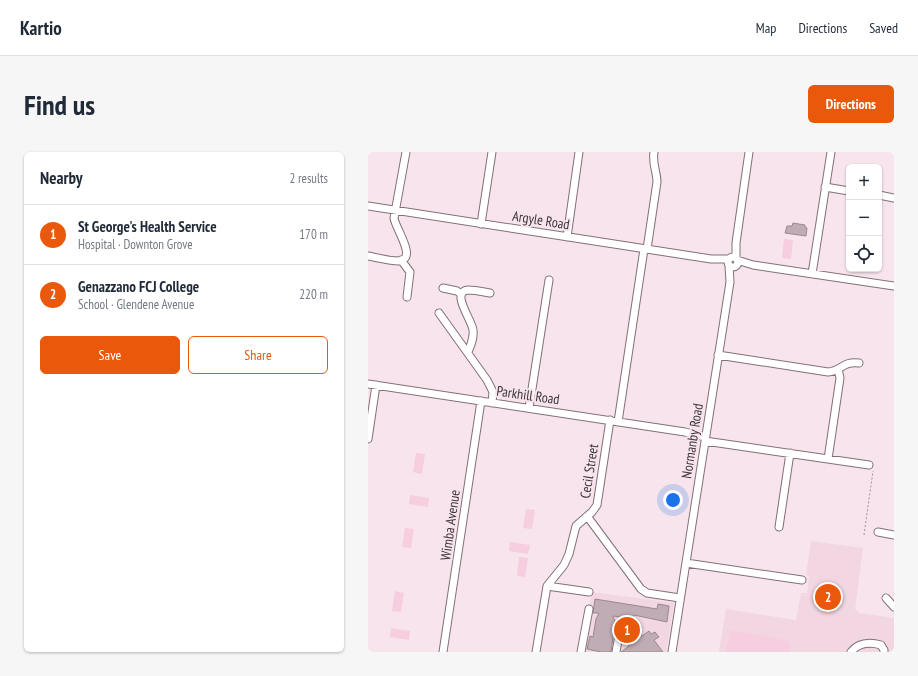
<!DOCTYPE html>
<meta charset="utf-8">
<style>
:root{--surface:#fff;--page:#f6f6f7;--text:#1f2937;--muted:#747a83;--line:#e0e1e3;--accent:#ea580c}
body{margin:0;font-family:"PT Sans Narrow",sans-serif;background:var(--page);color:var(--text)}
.controls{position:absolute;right:12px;top:12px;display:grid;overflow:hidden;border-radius:6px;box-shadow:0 1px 3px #0004}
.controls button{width:36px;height:36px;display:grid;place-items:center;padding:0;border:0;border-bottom:1px solid var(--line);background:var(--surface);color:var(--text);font:20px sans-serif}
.you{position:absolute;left:305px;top:348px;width:14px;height:14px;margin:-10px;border:3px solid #fff;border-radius:50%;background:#1a73e8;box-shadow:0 0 0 6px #1a73e833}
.badge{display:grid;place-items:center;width:26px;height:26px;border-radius:50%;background:var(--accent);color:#fff;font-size:13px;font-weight:700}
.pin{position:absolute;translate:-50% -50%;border:2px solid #fff;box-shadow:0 1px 4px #0006}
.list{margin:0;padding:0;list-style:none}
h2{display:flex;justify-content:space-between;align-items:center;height:52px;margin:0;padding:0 16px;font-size:17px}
h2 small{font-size:13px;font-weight:400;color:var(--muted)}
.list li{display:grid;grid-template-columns:26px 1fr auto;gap:12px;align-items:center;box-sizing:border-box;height:60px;padding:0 16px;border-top:1px solid var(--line)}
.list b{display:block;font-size:15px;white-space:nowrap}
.list p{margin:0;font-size:13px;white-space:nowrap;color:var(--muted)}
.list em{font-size:13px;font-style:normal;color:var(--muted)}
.actions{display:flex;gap:8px;padding:12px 16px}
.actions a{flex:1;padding:9px 0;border:1px solid var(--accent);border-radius:6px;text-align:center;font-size:14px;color:var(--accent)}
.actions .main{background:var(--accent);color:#fff}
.icon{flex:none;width:22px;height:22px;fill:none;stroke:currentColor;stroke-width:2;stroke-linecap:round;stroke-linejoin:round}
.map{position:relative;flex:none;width:526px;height:500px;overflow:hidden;border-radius:6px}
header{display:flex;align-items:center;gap:24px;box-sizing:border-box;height:56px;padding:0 20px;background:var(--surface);border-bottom:1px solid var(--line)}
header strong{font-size:19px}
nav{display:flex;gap:22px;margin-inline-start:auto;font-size:14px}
.intro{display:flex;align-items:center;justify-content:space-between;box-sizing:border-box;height:96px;padding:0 24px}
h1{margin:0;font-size:28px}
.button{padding:10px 18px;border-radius:6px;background:var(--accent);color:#fff;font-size:14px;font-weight:700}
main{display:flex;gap:24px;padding:0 24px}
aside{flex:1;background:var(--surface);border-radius:6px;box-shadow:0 1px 3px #0004}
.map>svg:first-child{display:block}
</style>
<header>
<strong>Kartio</strong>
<nav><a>Map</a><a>Directions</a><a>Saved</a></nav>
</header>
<div class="intro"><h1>Find us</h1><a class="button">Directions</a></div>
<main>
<aside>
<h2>Nearby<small>2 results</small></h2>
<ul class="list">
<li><span class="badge">1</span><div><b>St George's Health Service</b><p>Hospital · Downton Grove</p></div><em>170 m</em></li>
<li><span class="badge">2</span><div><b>Genazzano FCJ College</b><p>School · Glendene Avenue</p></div><em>220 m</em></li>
</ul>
<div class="actions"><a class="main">Save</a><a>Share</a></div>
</aside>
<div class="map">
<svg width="526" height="500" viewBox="0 0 526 500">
<rect width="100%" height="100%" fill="#f7e4ec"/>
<!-- built -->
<path fill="#f2d7e3" d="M443,389L495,396L487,457L492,461L526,466V500H351L358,457L428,468L433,441H439L441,424L438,423Z
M224,440L306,451L298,500H212Z"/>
<!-- green -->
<path fill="#f7cde0" d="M416,87L425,88L423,107L414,106Z
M48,301L57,302L54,322L45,320Z
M42,343L61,346L60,355L41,352Z
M158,357L167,358L164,377L155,376Z
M37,376L46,377L43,396L34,395Z
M142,390L162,393L160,402L141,399Z
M151,405L160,406L157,425L149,424Z
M27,439L36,441L33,460L24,459Z
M23,476L42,479L41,488L22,485Z
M362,478L416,487L422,491V500H358Z"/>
<!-- building -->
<path fill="#bfacb4" stroke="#9a8890" d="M425,71L437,73V75L439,76L438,84L417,81L419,74H424Z
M227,447L289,457L290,452L301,454L299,470L266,463L265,467L245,464L247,470L243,500H233L219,497L222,484L225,485L228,467L231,461H225Z
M263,476L265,480L268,477L274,484L281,479L283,482L287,480L291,485L286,488L295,500H253L261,494L256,487L260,484L257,480Z"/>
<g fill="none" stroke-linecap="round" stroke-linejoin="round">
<!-- minor casing -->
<g stroke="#827078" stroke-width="9">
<path id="minor" d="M457,35L481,39
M511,43L526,46
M0,54L343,107H361
M113,72L124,0
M199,85L211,0
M279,97L289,30C289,19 284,13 286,0
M0,104C10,106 21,109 31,109C50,107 27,76 26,66L38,0
M360 110a5 5 0 1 1 10 0a5 5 0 1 1-10 0Z
M368,106V91L381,0
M33,108L42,120L39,145
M369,108L385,113L526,134
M444,122L463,0
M75,136L89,139L93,142
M71,161L119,228L125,240L124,251
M100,200C103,193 106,186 105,178C104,168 82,140 100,138C107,138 116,140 122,141
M350,203L460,220C474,219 474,209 491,211
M0,232L317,280L337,285
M161,256L181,128
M250,270L276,97
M0,287L8,233
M337,289L501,313
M460,307L472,226L470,217
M219,364L273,437L279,441L312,446
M411,375L422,301
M510,380L526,383
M318,411L434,428
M179,434L221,440
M518,446L526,455
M75,500L113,249
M168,500L179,434L196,413L201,402L208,374L224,360L229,353L242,268
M213,500L221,457
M248,500L253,471
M304,500L362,130L361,114
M483,500C491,490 502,490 513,493L516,498V500"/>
</g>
<!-- path -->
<path stroke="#a09298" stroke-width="1" stroke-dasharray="2 2" stroke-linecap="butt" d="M496,383L505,319"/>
<!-- minor -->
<use href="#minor" stroke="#fff" stroke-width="7"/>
</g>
<g text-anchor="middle" stroke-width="4" stroke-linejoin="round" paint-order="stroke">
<!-- street labels -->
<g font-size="14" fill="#3d3538" stroke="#f7e4ec">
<text transform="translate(173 68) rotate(9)" y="5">Argyle Road</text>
<text transform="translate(160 243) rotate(8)" y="5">Parkhill Road</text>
<text transform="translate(324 289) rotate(-81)" y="5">Normanby Road</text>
<text transform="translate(221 319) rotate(-81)" y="5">Cecil Street</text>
<text transform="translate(82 373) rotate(-82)" y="5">Wimba Avenue</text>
</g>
</g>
</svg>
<div class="controls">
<button>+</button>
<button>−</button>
<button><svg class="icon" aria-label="locate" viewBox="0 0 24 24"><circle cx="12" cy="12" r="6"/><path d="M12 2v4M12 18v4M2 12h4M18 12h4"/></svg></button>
</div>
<div class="you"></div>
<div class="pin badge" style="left:259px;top:478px">1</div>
<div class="pin badge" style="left:460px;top:445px">2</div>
</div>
</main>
